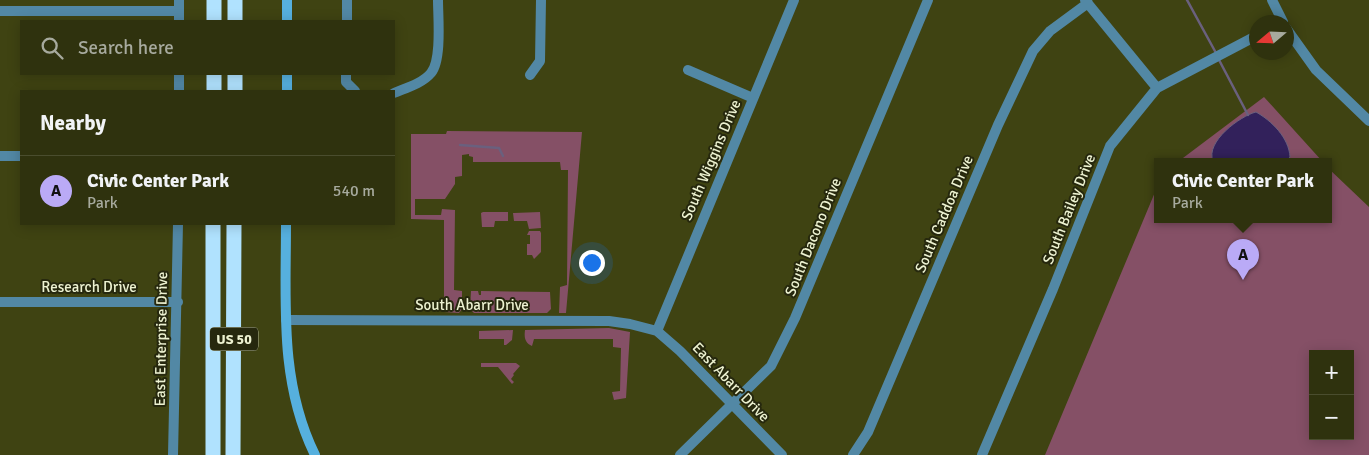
<!DOCTYPE html>
<meta charset="utf-8">
<style>
:root{--surface:#2f320e;--page:#3b3e1c;--text:#f1f3f6;--muted:#a7aa9e;--line:#4a4d2e;--accent:#baaaf6}
body{margin:0;font-family:Signika,sans-serif;background:var(--page);color:var(--text)}
.controls{position:absolute;right:15px;bottom:15px;display:grid;overflow:hidden;border-radius:0px;box-shadow:0 2px 12px #0003}
.controls button{width:45px;height:45px;display:grid;place-items:center;padding:0;border:0;border-bottom:1px solid var(--line);background:var(--surface);color:var(--text);font:25px sans-serif}
.compass{position:absolute;left:1249px;top:15px;width:45px;height:45px;border-radius:50%;background:var(--surface);box-shadow:0 2px 12px #0003;rotate:251deg}
.you{position:absolute;left:591px;top:262px;width:18px;height:18px;margin:-12px;border:4px solid #fff;border-radius:50%;background:#1a73e8;box-shadow:0 0 0 8px #1a73e833}
.badge{display:grid;place-items:center;width:32px;height:32px;border-radius:50%;background:var(--accent);color:#111;font-size:16px;font-weight:700}
.pin{position:absolute;translate:-50% -41px;filter:drop-shadow(0 1px 2px #0008)}
.pin::after{content:'';position:absolute;top:26px;width:18px;height:15px;background:inherit;clip-path:polygon(0 0,100% 0,50% 100%)}
.popup{position:absolute;left:1154px;top:158px;width:178px;height:65px;box-sizing:border-box;display:grid;place-content:center;border-radius:0px;background:var(--surface);filter:drop-shadow(0 1px 4px #0005);font-size:16px;white-space:nowrap;color:var(--muted)}
.popup b{font-size:19px;color:var(--text)}
.popup::after{content:'';position:absolute;left:50%;top:100%;margin-left:-10px;border:10px solid transparent;border-top-color:var(--surface)}
.list{margin:0;padding:0;list-style:none}
h2{display:flex;justify-content:space-between;align-items:center;height:65px;margin:0;padding:0 20px;font-size:21px}
h2 small{font-size:16px;font-weight:400;color:var(--muted)}
.list li{display:grid;grid-template-columns:32px 1fr auto;gap:15px;align-items:center;box-sizing:border-box;height:70px;padding:0 20px;border-top:1px solid var(--line)}
.list b{display:block;font-size:19px;white-space:nowrap}
.list p{margin:0;font-size:16px;white-space:nowrap;color:var(--muted)}
.list em{font-size:16px;font-style:normal;color:var(--muted)}
.icon{flex:none;width:28px;height:28px;fill:none;stroke:currentColor;stroke-width:2;stroke-linecap:round;stroke-linejoin:round}
.map{position:relative;flex:none;width:1369px;height:455px;overflow:hidden}
.search{position:absolute;background:var(--surface);box-shadow:0 2px 12px #0003;left:20px;top:20px;width:375px;height:55px;display:flex;align-items:center;gap:12px;box-sizing:border-box;padding:0 18px;border-radius:0px;color:var(--muted);font-size:19px}
.panel{position:absolute;background:var(--surface);box-shadow:0 2px 12px #0003;left:20px;top:90px;width:375px;height:135px;border-radius:0px}
.map>svg:first-child{display:block}
</style>
<div class="map">
<svg width="1369" height="455" viewBox="0 0 1369 455">
<rect width="100%" height="100%" fill="#3f4312"/>
<!-- green -->
<path fill="#855066" fill-rule="evenodd" d="M1264,97L1322,161H1179Z
M447,131L582,132L566,313H559L560,287L567,285L568,170H561L560,162H473V157L469,156V154L462,155V176L455,177V184L445,199H415V215H441L442,209L455,210L454,290L462,291V309L459,313L444,312V220L411,219V134H446Z
M1328,168L1369,207V455H1045L1158,185V219H1328ZM1313,354H1350V436H1313Z
M483,212H508V221H495L494,227H482L481,213Z
M514,213L540,212L541,228L529,229L527,221H514L513,213Z
M529,231H540L541,233V252L534,259L532,255H527V244H530V235H527Z
M471,291H478L479,295H481V291L550,292L551,309L547,313H474L470,309Z
M609,328L630,332L626,398L614,400L612,392L620,391L621,348L613,347V339H534L532,346C525,343 524,338 525,330Z
M513,330L512,340L506,345H504V339H479V331Z
M481,363H516L520,366L513,374L514,375L511,379L514,382L512,384L498,367H481Z"/>
<!-- water -->
<path fill="#32215b" stroke="#6a607e" d="M1256,112C1272,121 1289,138 1290,157L1286,161H1213C1205,142 1240,116 1256,112Z"/>
<g fill="none" stroke-linecap="round" stroke-linejoin="round">
<!-- stream -->
<path stroke="#6a607e" stroke-width="2.5" d="M1187,0L1216,53
M1218,58L1248,115
M460,145L499,148L503,156"/>
<!-- street -->
<path stroke="#5288a5" stroke-width="10" d="M179,0V21
M1085,0L1157,88
M1272,0L1283,22
M0,11H179
M347,21V0
M1286,28L1316,70L1369,121
M688,70L753,98
M346,74V82L355,91
M530,75L540,61L541,0
M179,91V74
M394,93C406,88 423,83 431,73C442,60 438,17 438,0
M0,156H21
M0,302H178
M286,320L609,321L630,324L657,331L680,351L782,455
M657,331L794,0
M173,455L178,224
M680,455L771,366L795,318L928,0
M853,455L868,432L998,125L1033,51L1050,31L1088,3
M982,455L1053,289L1110,146L1157,88L1256,36"/>
<!-- secondary -->
<path stroke="#56b0de" stroke-width="10" d="M287,21V0
M287,91V74
M286,224C286,303 279,382 315,455"/>
<!-- highway -->
<path stroke="#b0e2fe" stroke-width="15" d="M214,21V0
M235,21V0
M214,91V74
M235,91V74
M213,455V224
M233,455L234,224"/>
</g>
<g text-anchor="middle" stroke-width="4" stroke-linejoin="round" paint-order="stroke">
<!-- shield labels -->
<rect fill="#26280e" stroke="#b1b596" stroke-width="1" x="210" y="327.5" width="48" height="23" rx="4"/>
<g font-size="14" font-weight="bold" fill="#edf2d1">
<text x="234" y="344">US 50</text>
</g>
<!-- street labels -->
<g font-size="15" fill="#edf2d1" stroke="#26280e">
<text transform="translate(711 160) rotate(-67)" y="5">South Wiggins Drive</text>
<text transform="translate(1069 209) rotate(-68)" y="5">South Bailey Drive</text>
<text transform="translate(944 214) rotate(-67)" y="5">South Caddoa Drive</text>
<text transform="translate(813 237) rotate(-68)" y="5">South Dacono Drive</text>
<text x="89" y="292">Research Drive</text>
<text x="472" y="310">South Abarr Drive</text>
<text transform="translate(161 339) rotate(-89)" y="5">East Enterprise Drive</text>
<text transform="translate(731 382) rotate(46)" y="5">East Abarr Drive</text>
</g>
</g>
</svg>
<div class="controls">
<button>+</button>
<button>−</button>
</div>
<svg class="compass" viewBox="-18 -18 36 36"><path d="M0-13l5 13h-10z" fill="#e53935"/><path d="M0 13l5-13h-10z" fill="#a7aa9e"/></svg>
<div class="you"></div>
<div class="pin badge" style="left:1243px;top:280px">A</div>
<div class="popup"><b>Civic Center Park</b>Park</div>
<div class="search"><svg class="icon" aria-label="search" viewBox="0 0 24 24"><circle cx="10" cy="10" r="6"/><path d="M15 15l6 6"/></svg>Search here</div>
<section class="panel">
<h2>Nearby<small></small></h2>
<ul class="list">
<li><span class="badge">A</span><div><b>Civic Center Park</b><p>Park</p></div><em>540 m</em></li>
</ul>
</section>
</div>
